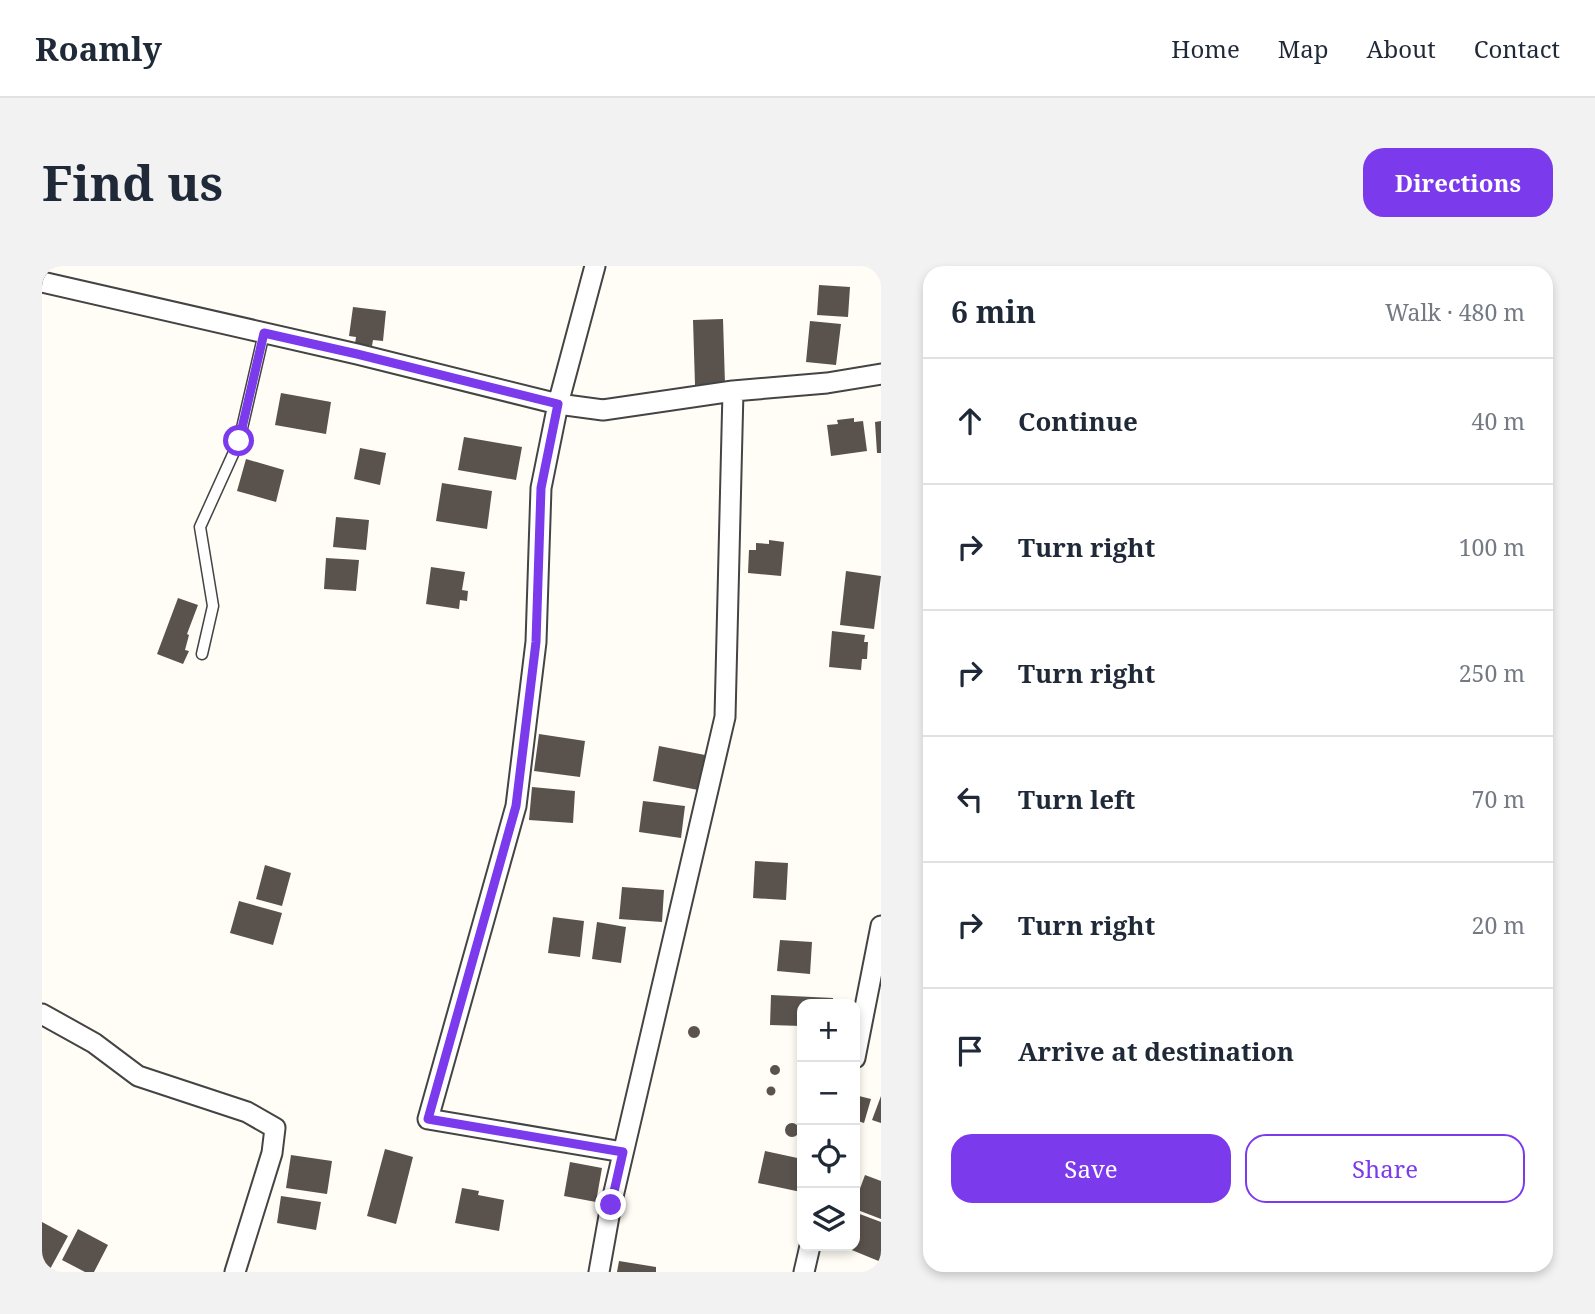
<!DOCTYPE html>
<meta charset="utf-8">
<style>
:root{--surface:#fff;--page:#f2f2f3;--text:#1f2937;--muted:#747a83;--line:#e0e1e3;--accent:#7c3aed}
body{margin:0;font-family:"Noto Serif",serif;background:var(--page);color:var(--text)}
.controls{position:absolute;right:21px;bottom:21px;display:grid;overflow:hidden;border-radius:14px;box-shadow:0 4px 10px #0003}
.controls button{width:63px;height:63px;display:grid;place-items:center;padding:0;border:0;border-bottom:2px solid var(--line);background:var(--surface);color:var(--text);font:35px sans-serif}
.stop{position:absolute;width:21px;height:21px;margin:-16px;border:5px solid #7c3aed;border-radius:50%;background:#fff}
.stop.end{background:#7c3aed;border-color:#fff;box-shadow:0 2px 7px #0008}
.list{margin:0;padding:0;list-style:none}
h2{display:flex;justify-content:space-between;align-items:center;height:91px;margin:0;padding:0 28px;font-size:30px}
h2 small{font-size:23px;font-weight:400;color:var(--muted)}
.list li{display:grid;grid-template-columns:46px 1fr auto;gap:21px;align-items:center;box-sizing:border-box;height:126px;padding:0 28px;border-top:2px solid var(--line)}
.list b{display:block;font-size:26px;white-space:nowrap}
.list em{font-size:23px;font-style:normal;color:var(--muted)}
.actions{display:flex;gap:14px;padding:21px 28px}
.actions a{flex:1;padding:16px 0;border:2px solid var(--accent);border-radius:21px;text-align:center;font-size:24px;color:var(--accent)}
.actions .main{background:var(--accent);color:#fff}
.icon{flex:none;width:38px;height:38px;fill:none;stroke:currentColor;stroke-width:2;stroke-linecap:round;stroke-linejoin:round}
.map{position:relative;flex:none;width:839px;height:1006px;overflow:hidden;border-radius:21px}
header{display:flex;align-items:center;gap:42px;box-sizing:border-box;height:98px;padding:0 35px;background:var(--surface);border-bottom:2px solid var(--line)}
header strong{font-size:33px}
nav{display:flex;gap:38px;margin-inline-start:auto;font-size:24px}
.intro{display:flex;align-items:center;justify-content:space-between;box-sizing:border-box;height:168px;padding:0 42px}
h1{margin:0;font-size:49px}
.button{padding:18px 32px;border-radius:21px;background:var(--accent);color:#fff;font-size:24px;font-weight:700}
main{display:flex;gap:42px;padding:0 42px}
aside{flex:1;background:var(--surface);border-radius:21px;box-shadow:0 4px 10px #0003}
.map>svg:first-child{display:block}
</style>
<header>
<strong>Roamly</strong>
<nav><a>Home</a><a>Map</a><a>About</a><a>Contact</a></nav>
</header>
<div class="intro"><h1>Find us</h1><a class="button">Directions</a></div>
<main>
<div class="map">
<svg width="839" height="1006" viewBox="0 0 839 1006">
<rect width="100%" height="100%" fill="#fffdf5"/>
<!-- building -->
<path fill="#5a524d" d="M777,19L808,21L806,51L775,49Z
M311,41L344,45L341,75L331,74L330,80L313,78L314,71L307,70Z
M681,53L683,118L653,119L651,54Z
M768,55L799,58L794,99L764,96Z
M239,127L289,136L284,168L233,159Z
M812,152V156L821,155L825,185L789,190L785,159L796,158L795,154Z
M839,155V187H835L833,156Z
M422,171L480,181L474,214L416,204Z
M318,182L344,187L338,219L312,213Z
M204,193L242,204L234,236L195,225Z
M400,217L450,225L445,263L394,255Z
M294,251L327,254L324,284L291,281Z
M727,274L742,276L739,310L706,307L707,284H714V277L727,278Z
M284,292L317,294L314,325L282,323Z
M389,301L423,306L420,324L426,325L425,335L418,334L417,343L384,338Z
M804,305L839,310L832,363L798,359Z
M136,332L156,339L145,368L147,369L143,384L147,385L141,398L115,388Z
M790,365L823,369L822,376H826L825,393H820L819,404L787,401Z
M497,468L543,475L538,511L492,505Z
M617,480L663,489L656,524L611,515Z
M490,521L533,525L531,557L487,554Z
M601,535L643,540L639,572L597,566Z
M713,595L746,597L744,634L711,632Z
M223,599L249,607L240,640L214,633Z
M580,621L622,624L620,656L577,653Z
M197,635L240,647L231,679L188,667Z
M511,651L542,655L538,691L506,687Z
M555,656L584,661L579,697L550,693Z
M738,674L770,676L768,708L735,705Z
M729,729L791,732V738H760V760L728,759Z
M646 766a6 6 0 1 1 12 0a6 6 0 1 1-12 0Z
M728 804a5 5 0 1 1 10 0a5 5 0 1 1-10 0Z
M724.5 825a4.5 4.5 0 1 1 9 0a4.5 4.5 0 1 1-9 0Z
M813,829L829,833L822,857L813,854Z
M839,830V857L830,854Z
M743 864a7 7 0 1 1 14 0a7 7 0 1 1-14 0Z
M343,883L371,891L354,958L325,950Z
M723,885L760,893L759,926L716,917Z
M249,889L290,895L285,928L244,922Z
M528,896L560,902L554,936L522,930Z
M823,909L839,915V953L813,943V936Z
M420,922L437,925L436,929L462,934L457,965L413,957Z
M239,930L279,936L274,964L235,957Z
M815,947L839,956V996L800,980H813V954Z
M0,956L26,970L7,1005L0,1001Z
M36,963L66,979L52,1006H43L20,994Z
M577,995L614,1001V1006H575Z"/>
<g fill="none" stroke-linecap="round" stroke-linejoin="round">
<!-- lane casing -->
<g stroke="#444" stroke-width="13">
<path id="lane" d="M160,388L171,340L158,261L197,175L222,67"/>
</g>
<!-- street casing -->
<g stroke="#444" stroke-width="23">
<path id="street" d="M553,0L516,138L499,222L494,376L474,540L386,853L581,886
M0,16L315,88L516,138L561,144L691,125L785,117L839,108
M0,748L52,777L96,810L205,846L233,862L230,887L193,1006
M813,792L839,660
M557,1006L569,939L683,451L691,125
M762,1006L768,980"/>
</g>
<!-- lane -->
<use href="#lane" stroke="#fff" stroke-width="10"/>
<!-- street -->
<use href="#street" stroke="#fff" stroke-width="19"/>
</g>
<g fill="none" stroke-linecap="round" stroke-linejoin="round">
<!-- route -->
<path stroke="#7c3aed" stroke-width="9" d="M197,175L222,67L315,88L516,138L499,222L494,376L474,540L386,853L581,886L569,939"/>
</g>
</svg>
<div class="controls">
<button>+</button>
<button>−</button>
<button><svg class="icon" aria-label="locate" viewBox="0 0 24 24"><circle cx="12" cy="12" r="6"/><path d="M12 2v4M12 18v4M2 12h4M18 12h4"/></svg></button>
<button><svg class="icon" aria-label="layers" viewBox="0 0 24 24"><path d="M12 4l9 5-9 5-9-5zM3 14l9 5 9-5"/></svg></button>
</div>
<div class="stop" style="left:197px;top:175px"></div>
<div class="stop end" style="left:569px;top:939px"></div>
</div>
<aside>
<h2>6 min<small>Walk · 480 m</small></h2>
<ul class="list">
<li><svg class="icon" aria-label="ahead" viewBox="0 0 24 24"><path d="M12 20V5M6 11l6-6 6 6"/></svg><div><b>Continue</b></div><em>40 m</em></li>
<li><svg class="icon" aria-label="right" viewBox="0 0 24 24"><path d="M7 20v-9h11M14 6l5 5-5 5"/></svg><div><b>Turn right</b></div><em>100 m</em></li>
<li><svg class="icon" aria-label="right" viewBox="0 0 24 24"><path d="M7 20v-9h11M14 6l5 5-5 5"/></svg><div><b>Turn right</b></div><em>250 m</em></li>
<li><svg class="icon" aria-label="left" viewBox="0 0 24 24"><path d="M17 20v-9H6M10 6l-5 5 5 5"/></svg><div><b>Turn left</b></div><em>70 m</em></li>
<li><svg class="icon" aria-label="right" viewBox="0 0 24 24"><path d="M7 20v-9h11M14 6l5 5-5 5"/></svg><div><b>Turn right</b></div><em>20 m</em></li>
<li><svg class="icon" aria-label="arrive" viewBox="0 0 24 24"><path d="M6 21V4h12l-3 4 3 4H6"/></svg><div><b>Arrive at destination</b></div></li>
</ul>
<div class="actions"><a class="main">Save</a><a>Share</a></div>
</aside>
</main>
